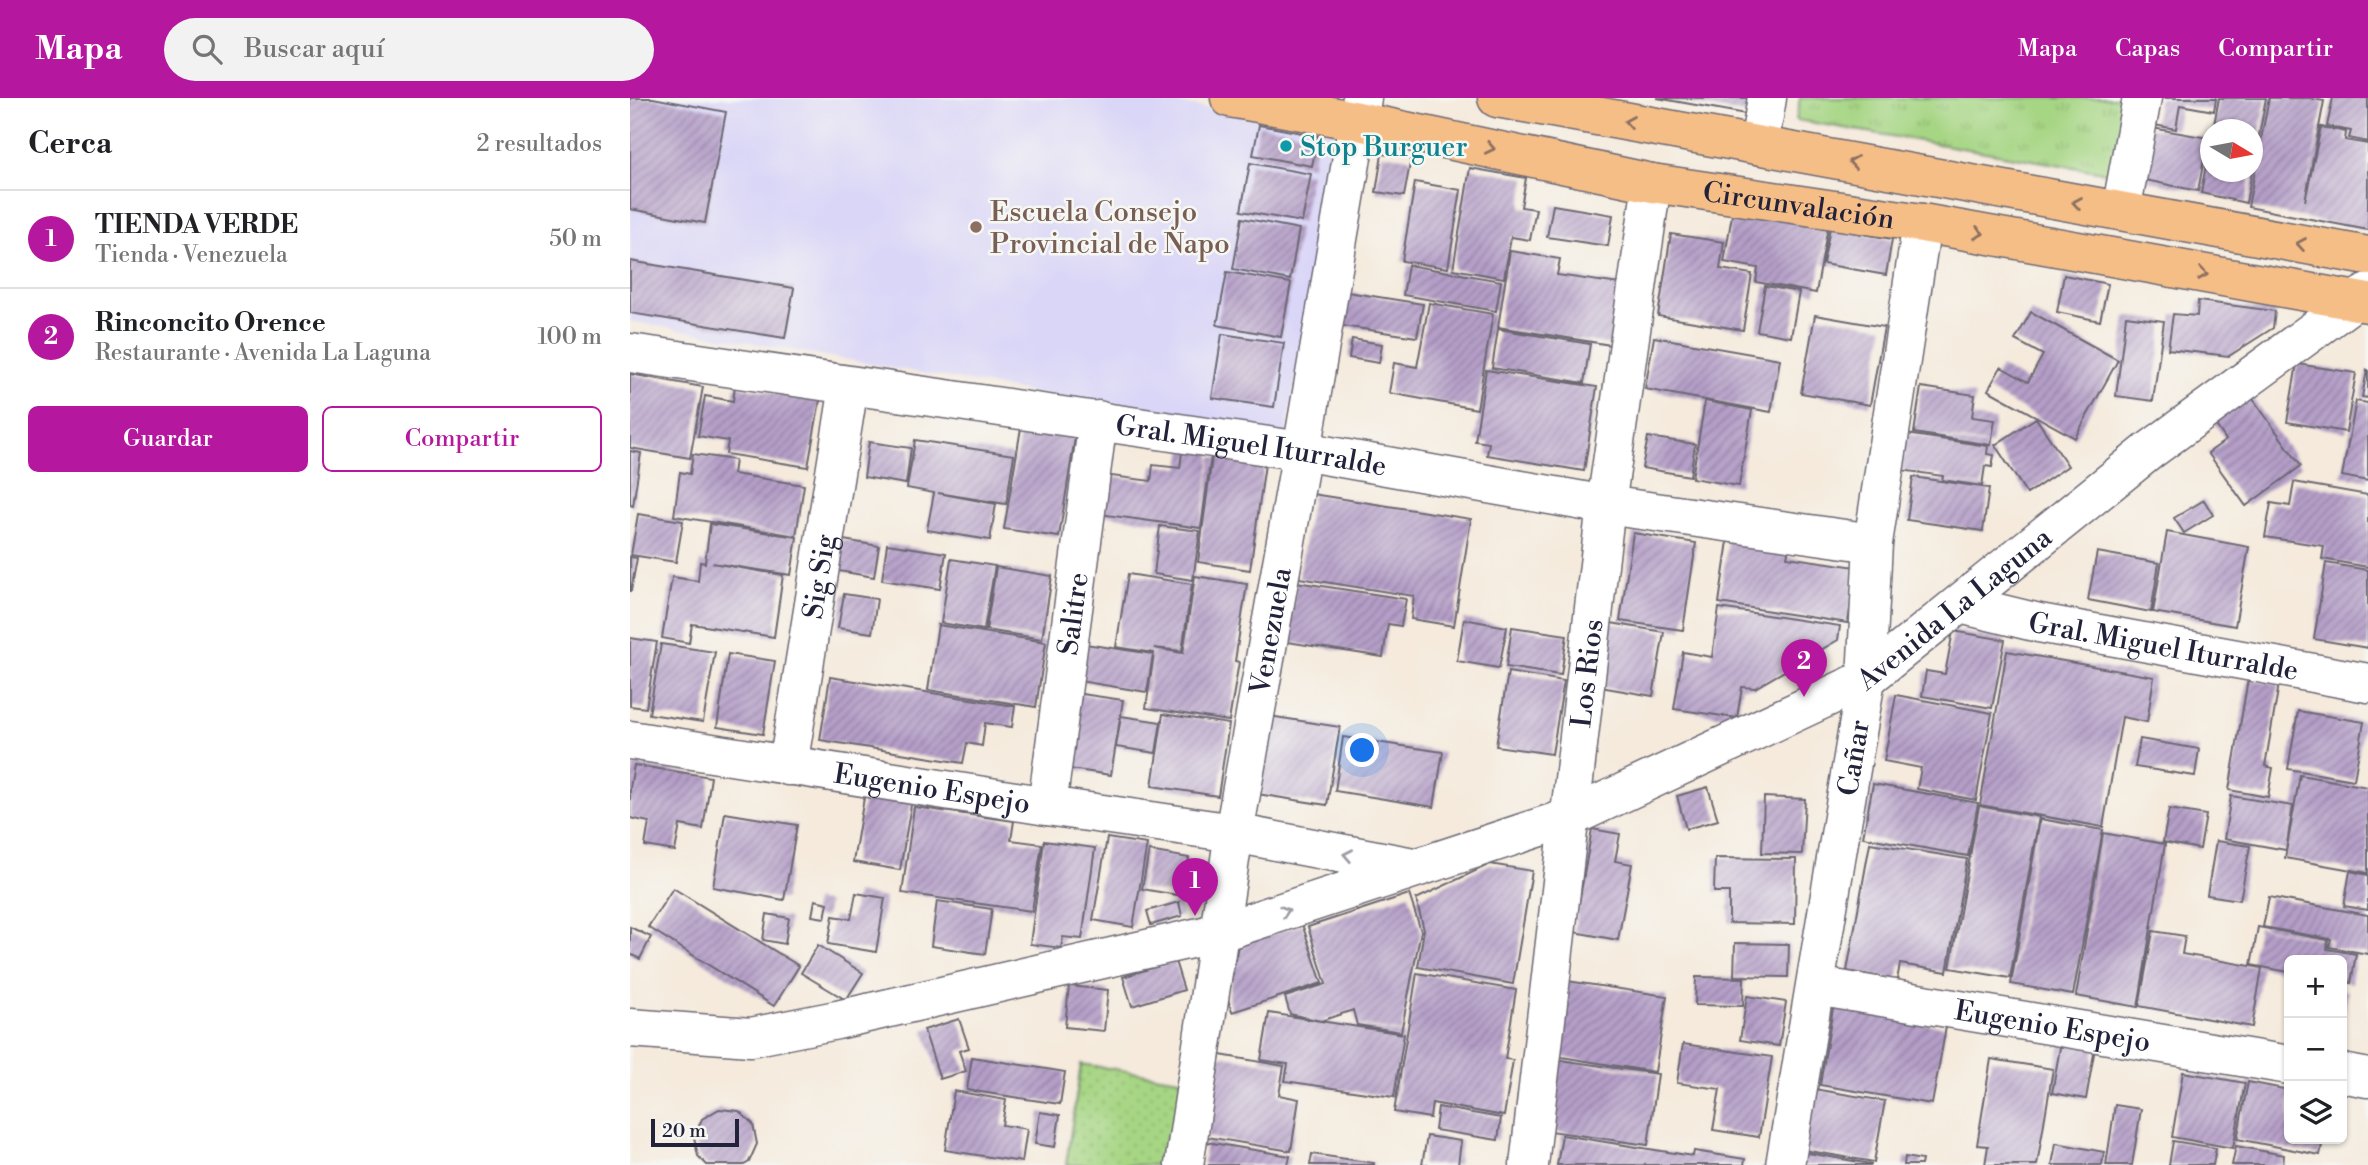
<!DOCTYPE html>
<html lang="es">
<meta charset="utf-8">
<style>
:root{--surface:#fff;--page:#f2f2f2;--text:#202124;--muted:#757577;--line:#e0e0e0;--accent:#b5179e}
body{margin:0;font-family:"Libre Bodoni",serif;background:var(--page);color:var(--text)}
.controls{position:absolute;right:21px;bottom:21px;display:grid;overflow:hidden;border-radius:10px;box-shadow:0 2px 5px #0004}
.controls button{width:63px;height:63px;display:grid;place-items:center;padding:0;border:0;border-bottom:2px solid var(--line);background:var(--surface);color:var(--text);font:35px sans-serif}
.compass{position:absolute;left:1570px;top:21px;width:63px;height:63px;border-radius:50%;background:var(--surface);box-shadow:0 2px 5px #0004;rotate:100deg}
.scale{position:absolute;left:21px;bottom:18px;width:88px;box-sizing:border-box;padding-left:7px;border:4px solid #22223b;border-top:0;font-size:19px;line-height:24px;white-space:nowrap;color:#22223b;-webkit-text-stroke:5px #f6f6f2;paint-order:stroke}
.you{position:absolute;left:733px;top:653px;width:24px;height:24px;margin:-18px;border:5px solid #fff;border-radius:50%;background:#1a73e8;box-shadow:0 0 0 10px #1a73e833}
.badge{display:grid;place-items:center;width:46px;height:46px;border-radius:50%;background:var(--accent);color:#fff;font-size:23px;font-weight:700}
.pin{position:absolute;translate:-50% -58px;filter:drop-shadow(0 2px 4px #0008)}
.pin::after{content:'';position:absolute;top:37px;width:24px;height:21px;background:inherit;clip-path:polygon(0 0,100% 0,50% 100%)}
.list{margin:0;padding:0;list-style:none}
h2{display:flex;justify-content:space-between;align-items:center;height:91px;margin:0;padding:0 28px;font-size:30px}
h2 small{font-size:23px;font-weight:400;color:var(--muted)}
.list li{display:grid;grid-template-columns:46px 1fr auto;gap:21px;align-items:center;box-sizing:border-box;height:98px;padding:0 28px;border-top:2px solid var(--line)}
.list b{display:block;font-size:26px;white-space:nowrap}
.list p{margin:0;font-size:23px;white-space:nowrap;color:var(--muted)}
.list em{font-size:23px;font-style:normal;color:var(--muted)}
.actions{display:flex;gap:14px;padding:21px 28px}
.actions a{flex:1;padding:16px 0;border:2px solid var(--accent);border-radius:10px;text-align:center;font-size:24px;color:var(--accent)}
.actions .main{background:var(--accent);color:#fff}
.icon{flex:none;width:38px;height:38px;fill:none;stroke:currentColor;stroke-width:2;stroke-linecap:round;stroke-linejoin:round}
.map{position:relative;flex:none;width:1738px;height:1067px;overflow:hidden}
header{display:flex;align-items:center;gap:42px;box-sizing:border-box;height:98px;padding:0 35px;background:var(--accent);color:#fff}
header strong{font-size:33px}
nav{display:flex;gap:38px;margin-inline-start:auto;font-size:24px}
.search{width:490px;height:63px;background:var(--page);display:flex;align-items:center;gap:18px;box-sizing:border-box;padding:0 24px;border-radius:38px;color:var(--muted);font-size:26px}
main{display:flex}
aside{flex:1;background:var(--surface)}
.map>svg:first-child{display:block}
</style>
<header>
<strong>Mapa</strong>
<div class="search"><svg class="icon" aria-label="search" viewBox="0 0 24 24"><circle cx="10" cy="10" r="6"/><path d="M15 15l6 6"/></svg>Buscar aquí</div>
<nav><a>Mapa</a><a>Capas</a><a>Compartir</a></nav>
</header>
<main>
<aside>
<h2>Cerca<small>2 resultados</small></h2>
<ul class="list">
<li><span class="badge">1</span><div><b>TIENDA VERDE</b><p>Tienda · Venezuela</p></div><em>50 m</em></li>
<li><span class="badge">2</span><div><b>Rinconcito Orence</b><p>Restaurante · Avenida La Laguna</p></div><em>100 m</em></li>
</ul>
<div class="actions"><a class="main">Guardar</a><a>Compartir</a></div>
</aside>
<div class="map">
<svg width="1738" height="1067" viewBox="0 0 1738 1067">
<defs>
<pattern id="grass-dots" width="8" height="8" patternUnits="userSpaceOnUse" patternTransform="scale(1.75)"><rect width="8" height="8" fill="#a6d583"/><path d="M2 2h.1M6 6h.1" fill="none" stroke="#8fb772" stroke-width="1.8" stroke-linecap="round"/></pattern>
<pattern id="park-tufts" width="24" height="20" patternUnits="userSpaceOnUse" patternTransform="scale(1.75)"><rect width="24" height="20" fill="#a6d583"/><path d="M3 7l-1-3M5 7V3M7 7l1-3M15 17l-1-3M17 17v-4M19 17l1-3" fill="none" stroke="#8fb772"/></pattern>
<pattern id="building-hatch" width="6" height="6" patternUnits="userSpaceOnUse" patternTransform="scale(1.75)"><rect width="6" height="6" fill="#b59fc8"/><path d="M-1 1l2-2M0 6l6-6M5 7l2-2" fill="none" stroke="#9381a4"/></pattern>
</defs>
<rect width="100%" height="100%" fill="#f6f6f2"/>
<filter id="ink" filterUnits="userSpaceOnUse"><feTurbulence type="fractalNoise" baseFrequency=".0143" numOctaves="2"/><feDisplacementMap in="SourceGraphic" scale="14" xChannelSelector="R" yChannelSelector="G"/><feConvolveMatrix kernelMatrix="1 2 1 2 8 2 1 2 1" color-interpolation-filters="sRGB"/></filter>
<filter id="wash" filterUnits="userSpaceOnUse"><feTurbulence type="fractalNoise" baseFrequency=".00686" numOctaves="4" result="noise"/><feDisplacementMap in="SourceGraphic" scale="28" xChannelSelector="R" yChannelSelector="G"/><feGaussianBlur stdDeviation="1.57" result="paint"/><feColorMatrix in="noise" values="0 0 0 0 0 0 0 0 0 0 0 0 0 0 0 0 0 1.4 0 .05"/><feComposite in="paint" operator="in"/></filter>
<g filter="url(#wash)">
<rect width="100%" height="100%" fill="#f5eadc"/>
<!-- built -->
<path fill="#dad6f7" d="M0,0H518L709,34L655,340L0,223Z"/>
<!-- grass -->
<path fill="url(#grass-dots)" stroke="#647c5f" stroke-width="2" d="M451,966L557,982L545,1067H436Z"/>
<!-- park -->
<path fill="url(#park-tufts)" stroke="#647c5f" stroke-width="2" d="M1170,0H1504L1491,77L1166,22Z"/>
<g id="blocks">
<!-- building -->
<path fill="url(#building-hatch)" d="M0,0H23L96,14L75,125L0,111Z
M1027,0H1119L1116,16Z
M1529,0H1586L1584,13L1550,7L1546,31L1524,27Z
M1589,0H1636L1624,65L1622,32H1583Z
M1639,0H1679L1694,3L1675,103L1691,29L1716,34L1715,42L1738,46V132L1618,109Z
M1703,0H1738V44L1719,40L1721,33L1697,28Z
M629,27L688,38L682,68L623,57Z
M1511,28L1578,40L1568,93L1501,79Z
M1579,50L1580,74H1622L1616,105L1571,95Z
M752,56L781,60L774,98L746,94Z
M620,65L681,76L672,124L611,113Z
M840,70L896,80L891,109L906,111L900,142L881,139L874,180L823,171Z
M785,84L831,92L818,170L772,163Z
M923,107L983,117L978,148L917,139Z
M1103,111L1198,128L1186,195L1126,184L1128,170L1094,164Z
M612,120L669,131L660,182L603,171Z
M1200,130L1262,141L1256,177L1193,166Z
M1041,136L1094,144L1090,171L1122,176L1113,232L1028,218Z
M880,153L930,161L927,177L990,186L981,247L868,229Z
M0,163L164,190L155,240L0,215Z
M778,167L871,183L866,213L773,197Z
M597,174L661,185L651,239L587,227Z
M1434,177L1478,186L1470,223L1427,214Z
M1135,188L1169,194L1161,239L1127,233Z
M711,193L793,206L787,239L706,227Z
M1568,203L1645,213L1643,230L1599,258L1538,251L1543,216L1567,218Z
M799,205L863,216L847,311L759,295L764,265L787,269Z
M1401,214L1488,262L1445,340L1358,292L1371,269L1398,284L1413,257L1385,242Z
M1185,217L1254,229L1240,307L1171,295Z
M1496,218L1534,223L1523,303L1486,298Z
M868,231L960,246L954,285L862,270Z
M592,236L654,245L644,309L582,300Z
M1024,239L1150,261L1141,314L1015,291Z
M722,241L752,246L749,265L719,260Z
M1667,266L1726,275L1716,334L1657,324Z
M856,272L967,289L954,373L857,357L859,345L845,343Z
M1737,272H1738V300L1732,299Z
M0,276L73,289L60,360L0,350Z
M105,288L190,302L178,369L96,356L98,343L68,338L75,298L103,303Z
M1291,289L1345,297L1342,319L1365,322L1361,347L1284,335Z
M1618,294L1671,368L1616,408L1578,355L1596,342L1581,320Z
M1075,303L1122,312L1109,388L1062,380Z
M1726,303L1738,305V383L1712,378Z
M1406,320L1438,368L1397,396L1365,347Z
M392,324L446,333L429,439L374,431Z
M1276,336L1358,348L1357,356L1364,357L1362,369L1355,368L1352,388L1312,382L1313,378L1271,372Z
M1018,339L1065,346L1060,378L1012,370Z
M285,342L384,357L376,406L308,395L366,406L360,442L297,432L304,395L277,390Z
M239,344L281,350L276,386L234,379Z
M553,347L582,351L571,430L469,416L474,377L521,383L523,367L550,370Z
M0,353L11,355L3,408L0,407Z
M63,356L105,362L103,376L174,387L166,438L44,418L50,374L60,376Z
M582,359L635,366L620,472L568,464Z
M1283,379L1359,390L1353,433L1277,422Z
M1664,384L1738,397V469L1692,461L1694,448L1635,439L1641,405L1660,408Z
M682,396L841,421L824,528L781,521L784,498L669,480Z
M1574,402L1583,417L1554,435L1544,420Z
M8,416L53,423L46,464L1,457Z
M80,426L167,439L161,477L82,465L153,477L144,539L62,526L59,545L32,540L42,479L68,483L70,464L75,465Z
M530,428L570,433L563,482L524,476Z
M1537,434L1619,449L1605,528L1523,514Z
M1003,435L1066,445L1053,532L990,523Z
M1099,436L1160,445L1157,459L1226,469L1218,525L1089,505Z
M208,441L249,448L244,479L203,472Z
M257,446L316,455L310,491L252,482Z
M1467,454L1529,465L1521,514L1458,502Z
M0,459L7,460L1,493H0Z
M321,461L365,468L354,532L311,525Z
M1696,465L1738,472V550L1684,541Z
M366,469L422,478L412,541L356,532Z
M498,476L562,486L552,553L524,550L553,555L565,478L617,486L605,563L609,564L599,623L516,610L524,555L486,549Z
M666,484L776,501L771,528L758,526L753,559L657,544Z
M214,496L247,501L242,535L208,530Z
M1089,510L1210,528L1208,542L1125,590L1112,589L1107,620L1044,611L1053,554L1082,559Z
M834,521L877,529L869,570L827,563Z
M981,525L1034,534L1023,598L970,589Z
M308,527L416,544L406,609L298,592Z
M882,529L937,537L931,577L876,569Z
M1323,533L1375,542L1362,610L1292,598L1296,573L1315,576Z
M0,540L27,544L16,610L0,608Z
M31,546L85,554L73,624L19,616Z
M455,546L523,556L517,594L449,583Z
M1377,553L1524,579L1517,624L1492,619L1473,729L1350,707Z
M98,556L145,563L133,636L87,629Z
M878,574L934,583L922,656L866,648Z
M200,579L385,608L382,629L355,625L352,648L337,645L333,665L190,642Z
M1618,581L1649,586L1635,668L1643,670L1638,699L1599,692Z
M445,595L493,602L481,677L433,670Z
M1266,597L1362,615L1346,702L1287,691L1291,670L1254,663Z
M1668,613L1734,624L1724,682L1658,671Z
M533,616L599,626L588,698L522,688Z
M491,618L531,624L526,655L486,649Z
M639,618L710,629L697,707L627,696Z
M713,639L813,654L804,709L705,693Z
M1510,641L1569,651L1565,678L1505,669Z
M4,667L81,679L73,731L50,727L45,753L15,748L19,724L0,720V690Z
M1670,677L1738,689V775L1655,760Z
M1243,686L1348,705L1338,758L1233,739Z
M1078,689L1088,722L1056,731L1047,698Z
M235,694L282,701L270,772L223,764Z
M1601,698L1663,708L1656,752L1594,741Z
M1134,699L1175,701L1172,756L1132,755Z
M1349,708L1409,719L1380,880L1320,870Z
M284,709L384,723L381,742L412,746L402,813L272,795Z
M1539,711L1576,717L1570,751L1533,744Z
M95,715L167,727L154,802L83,789Z
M1410,721L1473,732L1443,897L1381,886Z
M962,731L990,736L985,763L1002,766L988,842L944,834Z
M1473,735L1535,746L1508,909L1446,898Z
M477,740L517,746L503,829L463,822Z
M414,743L465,750L452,841L433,839L431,850L400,846Z
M1586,743L1620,748L1610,802L1577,797Z
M1240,745L1337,761L1317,874L1270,866L1267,882L1217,873Z
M519,753L559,760L553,798L512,791Z
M1085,760L1166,761L1165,826L1099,825V794H1084Z
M860,766L902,773L883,886L788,869L794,832L786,801Z
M1720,773L1738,777V812L1714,808Z
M43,790L169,868L144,908L18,829Z
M226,795L255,800L246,854L198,846L203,818L221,821Z
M779,796L791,833L771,934L727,927L723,912L691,923L660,916L655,899L696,886L678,829Z
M1639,799L1738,817V856L1699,849L1701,841L1633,829Z
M185,802L198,805L195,820L182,818Z
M307,803L362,811L355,856L301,848Z
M549,804L552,818L521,827L517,813Z
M137,816L159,820L155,846L133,842Z
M672,826L692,885L602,914L598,901L608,847Z
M0,829L21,839L10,861L0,856Z
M1628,829L1698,842L1697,851L1726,856L1721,885L1712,883V862H1659V874L1621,867Z
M1523,833L1555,838L1552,856L1632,870L1622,929L1509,908Z
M1105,845L1159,846L1158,879L1104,878Z
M188,847L233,875L216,902L171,875Z
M545,863L554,892L502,908L493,879Z
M787,875L886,892L875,961L883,962L874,1018L802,1005L800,1020L764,1014Z
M1066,879L1114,880L1113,908L1065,907Z
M937,883L1037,898L1025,974L925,958Z
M439,888L478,892L474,933L435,929Z
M1712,892L1718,893L1713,924L1712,923Z
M1117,898L1156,904L1149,948L1110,942Z
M1203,910L1316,929L1302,1006L1190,987Z
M639,915L774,936L764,999L655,983L658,966L631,962Z
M329,921L339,950L329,953L336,973L310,981L294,932Z
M1432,938L1466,944L1456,1001L1422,995Z
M1053,946L1142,959L1129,1039L1083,1032L1090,991L1047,985Z
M590,957L654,968L649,997L669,1001L661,1053L577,1039Z
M342,959L435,974L430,1006L337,992Z
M923,961L1028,976L1018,1047L913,1032Z
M1361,961L1423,971L1407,1067H1355L1358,1048L1347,1047Z
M1553,974L1615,985L1603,1050L1542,1039Z
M1618,984L1659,992V1041H1693L1690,1057L1607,1041Z
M1184,991L1255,1003L1244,1064L1173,1052Z
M324,993L376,1002L372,1027L397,1031L392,1064L315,1052Z
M1485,1007L1511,1011L1502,1067H1476Z
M808,1009L871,1020L868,1042L805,1032Z
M89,1011L109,1013L123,1026L127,1046L119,1064L114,1067H77L68,1058L64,1039L72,1021Z
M410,1014L430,1017L425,1049L405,1046Z
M932,1037L1063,1058L1064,1053L1115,1061L1114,1067H927Z
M797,1038L831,1043L828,1067H792Z
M1543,1043L1586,1050L1583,1067H1539Z
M576,1044L660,1058L658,1067H573Z
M1426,1045L1474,1054L1472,1067H1422Z
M1606,1048L1654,1057L1653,1067H1602Z
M1172,1054L1241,1066V1067H1169Z
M682,1056L744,1065V1067H680Z
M1275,1059L1292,1062L1291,1067H1274Z"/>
</g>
</g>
<g filter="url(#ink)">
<use href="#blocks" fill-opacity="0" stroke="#6c6873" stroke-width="2"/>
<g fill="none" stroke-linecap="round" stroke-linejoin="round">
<!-- minor casing -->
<g stroke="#6c6873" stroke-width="41">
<g id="minor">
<path d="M1129,47L1137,0"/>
<path d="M1491,113L1512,0"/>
<path id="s1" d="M0,255L672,353L976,407L1243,445"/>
<path id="s2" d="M1330,506L1409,525L1738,585"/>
<path id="s3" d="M0,642L417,708L604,735L783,769"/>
<path id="s4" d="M158,668L219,288"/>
<path id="s5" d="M417,708L468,322"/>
<path id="s6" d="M1186,888L1659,967"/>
<path id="s7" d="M0,930L121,939L207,922L591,834L941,719L1236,581L1519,353L1724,203L1738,195"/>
<path d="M1712,975L1738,980"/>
<path id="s8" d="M554,1067L604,735L672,353L732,0"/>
<path id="s9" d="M899,1067L976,407L1022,85"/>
<path id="s10" d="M1155,1067L1236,581L1243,445L1292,125"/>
</g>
</g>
<!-- major casing -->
<g stroke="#6c6873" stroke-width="41">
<g id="major">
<path id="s11" d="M600,0L728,23L1022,85L1292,125L1738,205"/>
<path d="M867,0L1738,158"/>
</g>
</g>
<!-- minor -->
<use href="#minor" stroke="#fff" stroke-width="38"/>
<!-- major -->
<use href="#major" stroke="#f6be87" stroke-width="38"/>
</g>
<!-- one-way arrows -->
<defs><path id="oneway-chevron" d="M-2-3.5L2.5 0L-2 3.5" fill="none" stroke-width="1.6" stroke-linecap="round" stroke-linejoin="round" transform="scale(1.75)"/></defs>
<g stroke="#8c7061">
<use href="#oneway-chevron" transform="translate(999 24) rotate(-170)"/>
<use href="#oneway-chevron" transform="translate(860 50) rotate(12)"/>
<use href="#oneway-chevron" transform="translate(1223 64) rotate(-170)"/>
<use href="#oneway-chevron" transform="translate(1447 105) rotate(-170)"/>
<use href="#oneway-chevron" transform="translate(1349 135) rotate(10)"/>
<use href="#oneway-chevron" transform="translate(1671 146) rotate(-170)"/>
<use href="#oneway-chevron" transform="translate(1573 176) rotate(10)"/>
</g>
<g stroke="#9c9ca7">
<use href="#oneway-chevron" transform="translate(718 757) rotate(-169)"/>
<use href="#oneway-chevron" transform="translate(655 813) rotate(-18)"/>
</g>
</g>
<!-- markers -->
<circle fill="#0f9aa8" stroke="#f6f6f2" stroke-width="2.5" cx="656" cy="48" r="7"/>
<circle fill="#8d6e63" stroke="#f6f6f2" stroke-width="2.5" cx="346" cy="129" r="7"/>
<g text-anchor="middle" stroke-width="5" stroke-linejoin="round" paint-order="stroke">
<!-- culture labels -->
<g font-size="28" fill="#0d838f" stroke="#f6f6f2" text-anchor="start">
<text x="670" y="58">Stop Burguer</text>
</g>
<!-- street labels -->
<g font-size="28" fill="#22223b" stroke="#f6f6f2">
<text dy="10" stroke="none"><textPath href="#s11" startOffset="579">Circunvalación</textPath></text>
<text dy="10" stroke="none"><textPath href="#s1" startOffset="628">Gral. Miguel Iturralde</textPath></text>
<text dy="10" stroke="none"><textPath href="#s4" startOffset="192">Sig Sig</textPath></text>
<text dy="10" stroke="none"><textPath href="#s7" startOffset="1410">Avenida La Laguna</textPath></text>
<text dy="10" stroke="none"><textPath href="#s5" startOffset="194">Salitre</textPath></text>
<text dy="10" stroke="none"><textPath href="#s8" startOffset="541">Venezuela</textPath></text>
<text dy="10" stroke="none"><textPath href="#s2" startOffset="208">Gral. Miguel Iturralde</textPath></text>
<text dy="10" stroke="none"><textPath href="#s9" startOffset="495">Los Rios</textPath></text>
<text dy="10" stroke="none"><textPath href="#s10" startOffset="413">Cañar</textPath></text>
<text dy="10" stroke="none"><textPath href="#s3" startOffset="306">Eugenio Espejo</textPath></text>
<text dy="10" stroke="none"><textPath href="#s6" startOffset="240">Eugenio Espejo</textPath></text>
</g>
<!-- education labels -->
<g font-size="28" fill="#785e54" stroke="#f6f6f2" text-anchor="start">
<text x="360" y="123">Escuela Consejo<tspan x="360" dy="32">Provincial de Napo</tspan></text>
</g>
</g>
</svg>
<div class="controls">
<button>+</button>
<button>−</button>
<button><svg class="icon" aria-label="layers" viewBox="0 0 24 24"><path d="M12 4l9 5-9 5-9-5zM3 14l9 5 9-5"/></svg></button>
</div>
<svg class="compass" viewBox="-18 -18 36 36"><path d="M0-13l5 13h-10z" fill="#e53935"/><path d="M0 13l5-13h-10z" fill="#757577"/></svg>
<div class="scale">20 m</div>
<div class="you"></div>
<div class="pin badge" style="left:565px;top:818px">1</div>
<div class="pin badge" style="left:1174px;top:599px">2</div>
</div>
</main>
